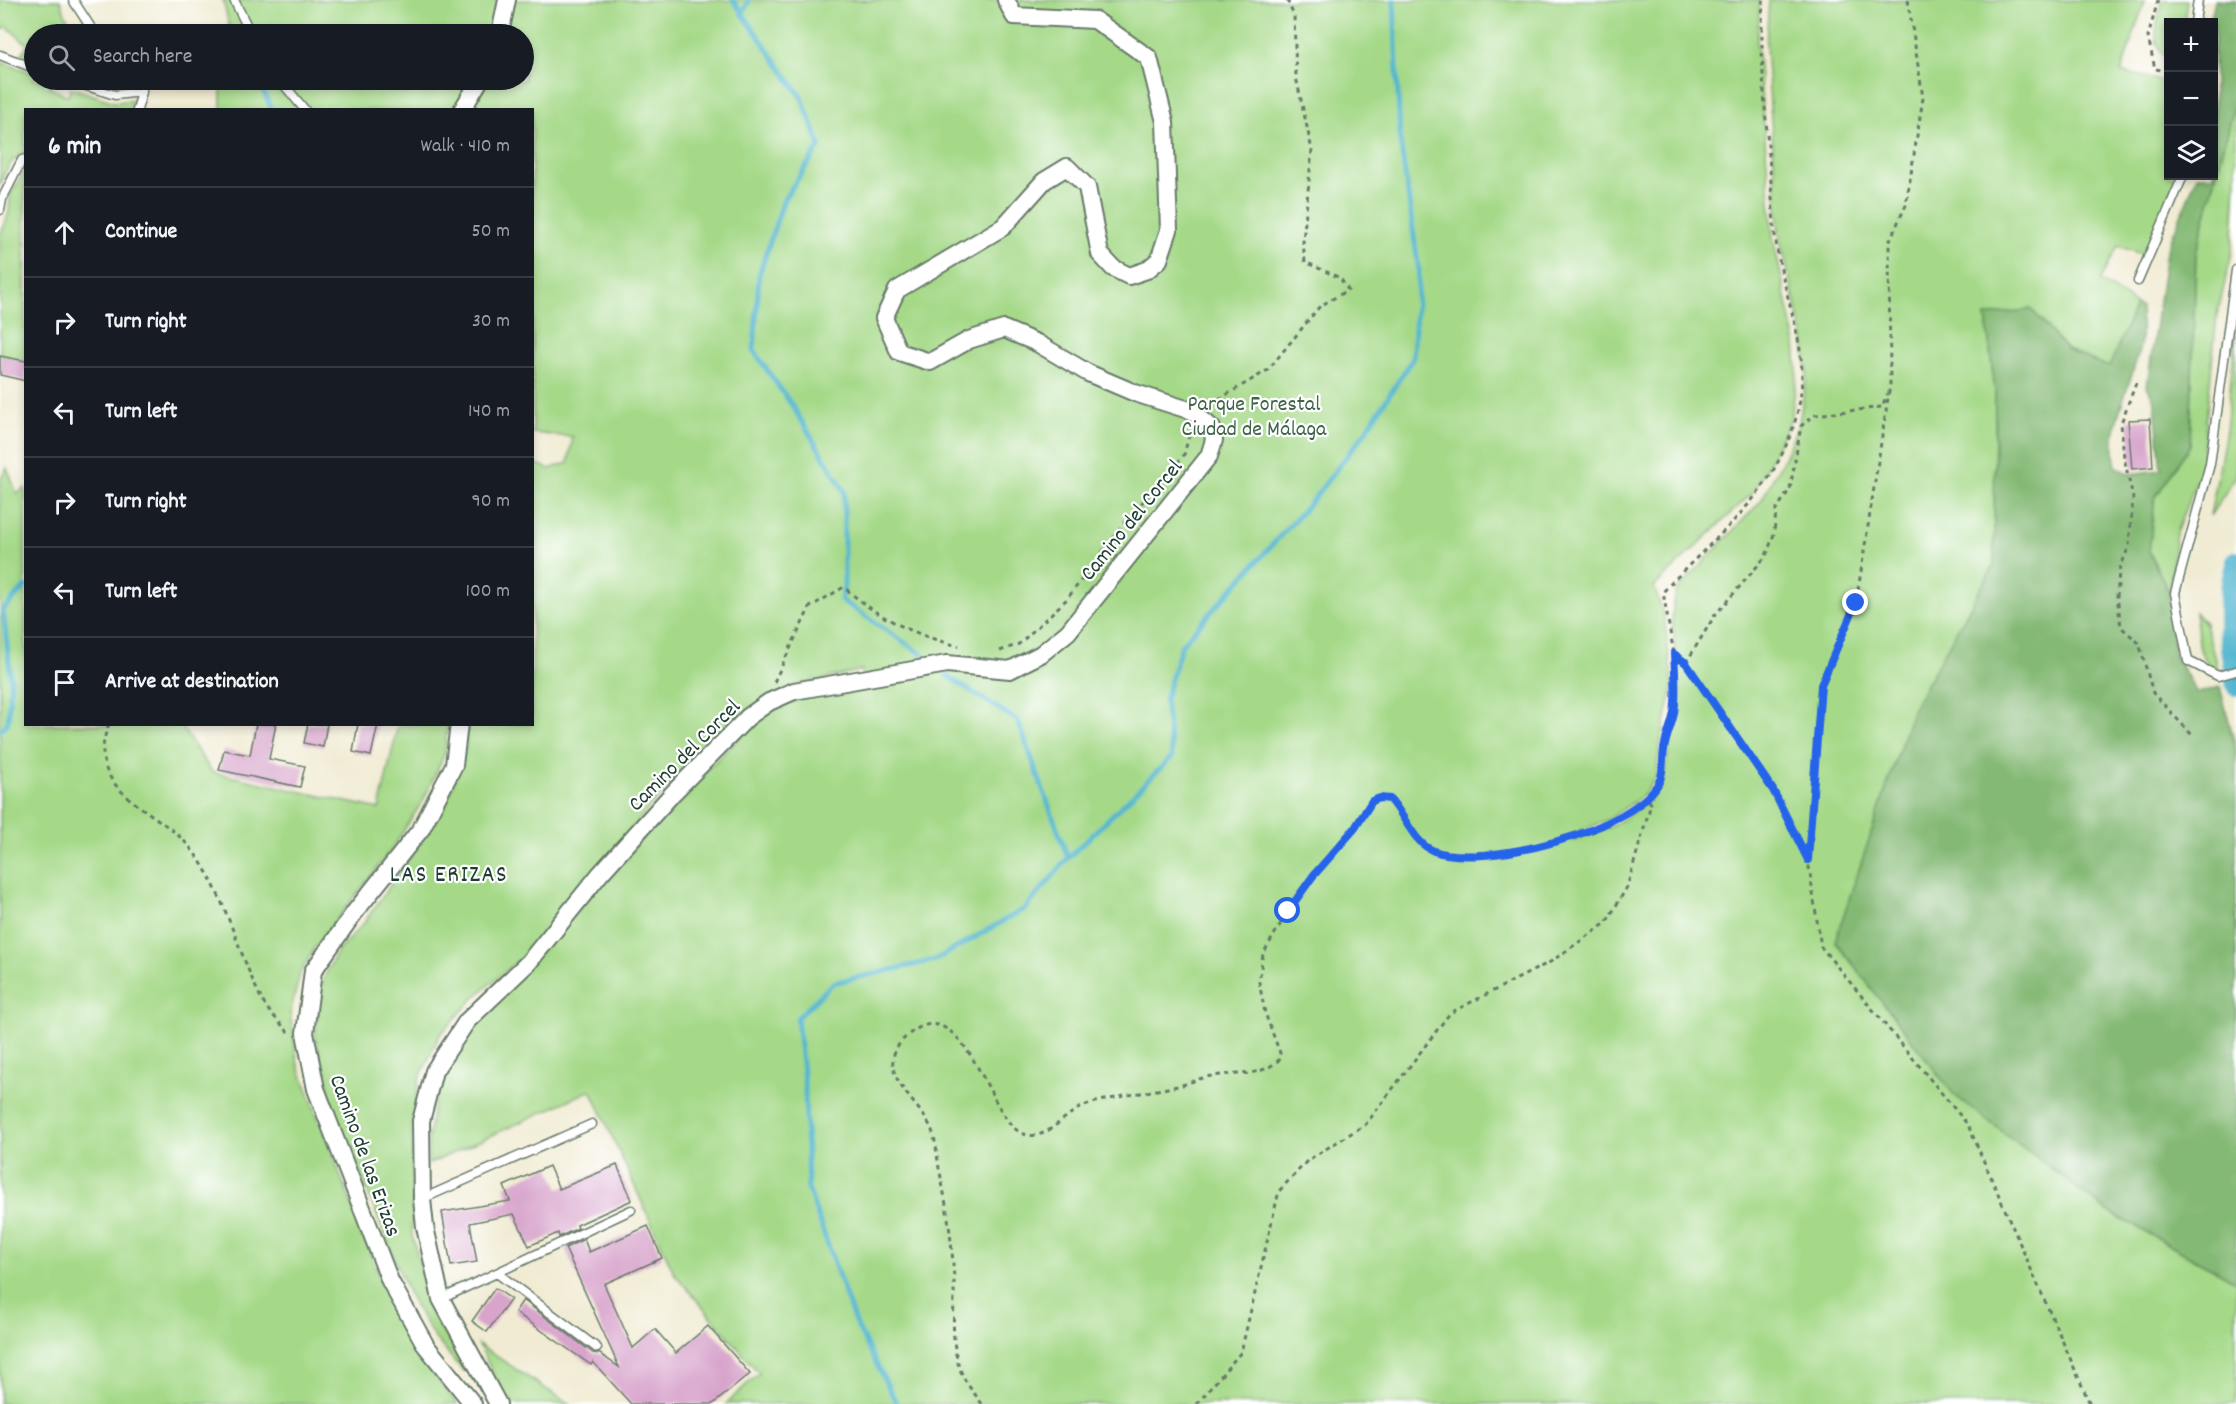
<!DOCTYPE html>
<meta charset="utf-8">
<style>
:root{--surface:#171b24;--page:#20242c;--text:#f1f3f6;--muted:#9ea1a6;--line:#363941}
body{margin:0;font-family:Dekko,sans-serif;background:var(--page);color:var(--text)}
.controls{position:absolute;right:18px;top:18px;display:grid;overflow:hidden;border-radius:0px;box-shadow:0 3px 9px #0003}
.controls button{width:54px;height:54px;display:grid;place-items:center;padding:0;border:0;border-bottom:2px solid var(--line);background:var(--surface);color:var(--text);font:30px sans-serif}
.stop{position:absolute;width:18px;height:18px;margin:-14px;border:4px solid #2563eb;border-radius:50%;background:#fff}
.stop.end{background:#2563eb;border-color:#fff;box-shadow:0 2px 6px #0008}
.list{margin:0;padding:0;list-style:none}
h2{display:flex;justify-content:space-between;align-items:center;height:78px;margin:0;padding:0 24px;font-size:26px}
h2 small{font-size:20px;font-weight:400;color:var(--muted)}
.list li{display:grid;grid-template-columns:39px 1fr auto;gap:18px;align-items:center;box-sizing:border-box;height:90px;padding:0 24px;border-top:2px solid var(--line)}
.list b{display:block;font-size:22px;white-space:nowrap}
.list em{font-size:20px;font-style:normal;color:var(--muted)}
.icon{flex:none;width:33px;height:33px;fill:none;stroke:currentColor;stroke-width:2;stroke-linecap:round;stroke-linejoin:round}
.map{position:relative;flex:none;width:2236px;height:1404px;overflow:hidden}
.search{position:absolute;background:var(--surface);box-shadow:0 3px 9px #0003;left:24px;top:24px;width:510px;height:66px;display:flex;align-items:center;gap:15px;box-sizing:border-box;padding:0 21px;border-radius:33px;color:var(--muted);font-size:22px}
.panel{position:absolute;background:var(--surface);box-shadow:0 3px 9px #0003;left:24px;top:108px;width:510px;height:618px;border-radius:0px}
.map>svg:first-child{display:block}
</style>
<div class="map">
<svg width="2236" height="1404" viewBox="0 0 2236 1404">
<rect width="100%" height="100%" fill="#fff"/>
<filter id="ink" filterUnits="userSpaceOnUse"><feTurbulence type="fractalNoise" baseFrequency=".0167" numOctaves="2"/><feDisplacementMap in="SourceGraphic" scale="12" xChannelSelector="R" yChannelSelector="G"/><feConvolveMatrix kernelMatrix="1 2 1 2 8 2 1 2 1" color-interpolation-filters="sRGB"/></filter>
<filter id="wash" filterUnits="userSpaceOnUse"><feTurbulence type="fractalNoise" baseFrequency=".008" numOctaves="4" result="noise"/><feDisplacementMap in="SourceGraphic" scale="24" xChannelSelector="R" yChannelSelector="G"/><feGaussianBlur stdDeviation="1.35" result="paint"/><feColorMatrix in="noise" values="0 0 0 0 0 0 0 0 0 0 0 0 0 0 0 0 0 1.4 0 .05"/><feComposite in="paint" operator="in"/></filter>
<g filter="url(#wash)">
<rect width="100%" height="100%" fill="#f0ebd2"/>
<!-- green -->
<path fill="#a5d988" stroke="#628b5e" stroke-width="1.5" d="M0,0H60L66,16L78,34H34V62L18,58L28,45L6,26L0,32Z
M223,0H1760L1757,42L1773,238L1795,340L1797,373L1791,419L1754,491L1654,587L1664,615L1673,686L1660,745L1656,777L1644,795L1607,820L1579,831L1573,840L1612,826L1649,801L1663,781L1679,690L1672,615L1676,591L1761,501L1784,458L1799,423L1807,373L1804,339L1779,235L1766,45L1769,0H2145L2121,72L2168,82V176H2179L2144,255L2118,246L2100,281L2136,304L2109,368L2067,350L2031,309L1986,317L1995,392L1994,565L1913,708L2106,1210L2236,1282V1404H726L759,1373L674,1273L591,1090L429,1164L428,1139L435,1098L454,1052L488,1010L678,798L754,723L774,708L801,698L863,687L862,670L787,688L666,788L522,957L476,996L439,1036L419,1080L412,1124V1235L428,1296L442,1331L468,1364L463,1371L434,1337L410,1297L333,1106L315,1037L321,984L337,952L364,923L445,807L466,749L465,725L532,724L533,467L535,463L549,469L568,463L573,437L533,433L532,110H221V80H524V34H222H231Z
M2163,0H2187L2184,22H2168V61C2148,40 2157,26 2163,0Z
M0,62L34,73V80H52L50,88L68,96L71,88L114,102L137,100L133,109L26,110L25,152C11,159 4,171 0,186Z
M2236,100V183L2232,253L2217,315L2201,469L2176,533L2169,593L2149,551L2155,498L2190,445L2196,253Z
M25,170V361L0,356V236L9,212L10,196Z
M2236,327V476L2210,516L2226,431Z
M7,468L17,494L25,488L26,724L180,725L212,772L379,809L398,725H447L445,753L424,799L392,849L315,947L300,974L290,1013L298,1065L383,1286L416,1351L457,1404H0V480Z
M2195,612L2205,623L2217,667H2210L2200,650Z
M479,1345L569,1404H508Z"/>
<!-- forest -->
<path fill="#84b974" stroke="#527b54" stroke-width="1.5" d="M2215,0H2236V100L2196,253L2190,445L2155,498L2149,551L2169,593L2175,656L2197,693L2220,687L2236,748V1282L2106,1210L1954,1095L1835,941L1913,708L1994,565L1995,392L1986,316L2031,309L2067,350L2109,367L2136,304L2141,307C2141,318 2142,329 2141,340C2135,382 2105,423 2116,466L2129,474L2161,470L2155,403L2147,386L2166,252L2197,176H2214V22H2210Z"/>
<g fill="none" stroke-linecap="round" stroke-linejoin="round">
<!-- stream -->
<path stroke="#52b6d0" stroke-width="5" d="M733,0L802,98L820,146L784,199L759,275L754,351L793,407L844,490V587L841,600L922,654
M742,15L749,0
M258,80L272,110
M947,676L1018,721L1068,858
M0,730L8,722L11,680L3,610L26,586
M897,1404L854,1320L808,1188L805,1091L797,1018L833,983L935,960L1026,908L1068,858L1172,757L1165,699L1182,644L1311,502L1366,431L1413,358L1419,271L1400,140L1394,0"/>
<!-- canal -->
<path stroke="#52b6d0" stroke-width="20" d="M2236,561C2223,605 2228,641 2236,686"/>
</g>
<g id="blocks">
<!-- building -->
<path fill="#d8a4cc" d="M0,356L26,361V381L0,375Z
M2150,419L2153,467L2132,469L2128,420Z
M256,724H276L269,759L305,766L300,787L219,770L224,750L250,755Z
M308,724H327L323,747L304,743Z
M358,724H378L371,756L353,752Z
M617,1165L632,1200L577,1225L578,1228L559,1237L558,1233L529,1246L514,1214L470,1223L477,1262L451,1266L442,1212L510,1201L504,1186L549,1166L559,1189Z
M648,1226L662,1258L604,1284L633,1348L655,1329L676,1353L708,1326L750,1374L713,1404H631L593,1362L591,1365L515,1312L523,1300L593,1353L600,1354L619,1367L565,1248L584,1239L589,1252Z
M495,1288L511,1299L487,1332L472,1321Z"/>
</g>
</g>
<g filter="url(#ink)">
<use href="#blocks" fill-opacity="0" stroke="#687a6b" stroke-width="1.5"/>
<g fill="none" stroke-linecap="round" stroke-linejoin="round">
<!-- service casing -->
<g stroke="#687a6b" stroke-width="11">
<path id="service" d="M73,0L95,34
M234,0L251,34
M2195,22L2198,0
M0,55L34,68
M68,80L115,95L142,92
M280,80L305,110
M137,110L142,92V80
M0,210L2,199L22,160L26,159
M2236,270L2210,464L2175,593L2188,661L2218,676L2236,671
M2138,281L2183,176
M422,1199L592,1124
M497,1273L597,1348
M441,1299L631,1210"/>
</g>
<!-- minor casing -->
<g stroke="#687a6b" stroke-width="20">
<path id="minor" d="M500,34L507,0
M462,110L480,80
M459,724L454,765L421,829L354,913L313,971L305,1033L316,1089L390,1281L426,1346L473,1404
M498,1404L441,1299L425,1227L422,1199L421,1121L434,1071L467,1021L529,962L600,874L673,793L748,717L769,702L794,691L947,664L1010,670L1041,654L1068,632L1209,456L1214,440L1212,428L1192,411L1135,393L1088,373L1037,343L1004,329L969,340L930,362L899,352L884,318L897,290L1003,227L1044,181L1067,167L1087,187L1100,254L1113,268L1129,276L1147,270L1159,260L1169,230L1165,122L1149,58L1095,20L1014,16L1006,0"/>
</g>
<!-- path -->
<path stroke="#687a6b" stroke-width="3" stroke-dasharray="4.5 4.5" stroke-linecap="butt" d="M1908,0L1923,98L1906,205L1889,242L1890,385L1856,603L1821,685L1808,860L1821,947L1968,1125L2090,1404
M2158,0L2148,37L2155,69L2168,71
M2136,383L2121,423L2124,458L2133,498L2129,546L2119,571L2117,596L2121,627L2139,643L2153,693L2193,736
M1211,404L1268,370L1320,306L1348,290L1340,278L1305,262L1303,242L1312,150L1296,77L1294,16L1287,0
M1000,651L1019,644L1067,599L1125,522L1184,455L1190,431
M1674,654L1686,663L1773,790L1808,858
M1686,663L1715,615L1766,556L1774,534L1776,510L1790,489L1801,426L1814,415L1882,407L1887,394
M774,682L810,607L844,587C876,617 916,636 959,646
M109,724C82,790 152,806 186,843C222,882 238,954 262,1000C268,1012 280,1022 288,1032
M982,1404C976,1395 966,1384 962,1374C949,1345 955,1310 954,1280C952,1241 947,1205 939,1168C937,1156 936,1139 931,1128C918,1099 868,1069 908,1035C963,988 988,1112 1018,1131C1040,1145 1056,1123 1073,1112C1086,1103 1100,1101 1115,1098C1137,1093 1160,1090 1182,1085C1192,1082 1202,1077 1212,1076C1238,1072 1260,1078 1280,1059V1053L1265,1013L1259,982L1263,954L1288,911L1313,876L1355,828L1372,801L1380,798L1390,799L1424,845L1435,851L1462,854L1504,852L1574,838L1608,825L1648,798L1660,779L1676,691L1674,654L1663,592C1703,548 1755,509 1781,456C1826,366 1786,321 1775,235C1772,205 1771,175 1768,145C1764,96 1760,49 1763,0
M1197,1404L1241,1352L1279,1191L1308,1160L1366,1124L1450,1013L1552,961L1606,923L1627,887L1651,804L1648,798"/>
<!-- service -->
<use href="#service" stroke="#fff" stroke-width="8"/>
<!-- minor -->
<use href="#minor" stroke="#fff" stroke-width="16"/>
</g>
</g>
<g fill="none" stroke-linecap="round" stroke-linejoin="round" filter="url(#ink)">
<!-- route -->
<path stroke="#2563eb" stroke-width="8" d="M1288,911L1313,876L1355,828L1372,801L1380,798L1390,799C1405,815 1413,843 1434,851C1483,869 1637,831 1660,780C1664,770 1662,755 1665,744C1667,734 1672,724 1674,713C1677,694 1675,674 1674,654L1686,663L1773,790L1808,860L1821,685L1856,603"/>
</g>
<g text-anchor="middle" stroke-width="4.5" stroke-linejoin="round" paint-order="stroke">
<!-- park labels -->
<g font-size="22" fill="#406449" stroke="#fff">
<text x="1254" y="410">Parque Forestal<tspan x="1254" dy="25">Ciudad de Málaga</tspan></text>
</g>
<!-- street labels -->
<g font-size="22" fill="#1f3d34" stroke="#fff">
<text transform="translate(1130 519) rotate(-51)" y="8">Camino del Corcel</text>
<text transform="translate(683 754) rotate(-45)" y="8">Camino del Corcel</text>
<text transform="translate(367 1155) rotate(70)" y="8">Camino de las Erizas</text>
</g>
<!-- neighbourhood labels -->
<g font-size="24" letter-spacing="1.5" fill="#1f3d34" stroke="#fff">
<text x="449" y="881">LAS ERIZAS</text>
</g>
</g>
</svg>
<div class="controls">
<button>+</button>
<button>−</button>
<button><svg class="icon" aria-label="layers" viewBox="0 0 24 24"><path d="M12 4l9 5-9 5-9-5zM3 14l9 5 9-5"/></svg></button>
</div>
<div class="stop" style="left:1288px;top:911px"></div>
<div class="stop end" style="left:1856px;top:603px"></div>
<div class="search"><svg class="icon" aria-label="search" viewBox="0 0 24 24"><circle cx="10" cy="10" r="6"/><path d="M15 15l6 6"/></svg>Search here</div>
<section class="panel">
<h2>6 min<small>Walk · 410 m</small></h2>
<ul class="list">
<li><svg class="icon" aria-label="ahead" viewBox="0 0 24 24"><path d="M12 20V5M6 11l6-6 6 6"/></svg><div><b>Continue</b></div><em>50 m</em></li>
<li><svg class="icon" aria-label="right" viewBox="0 0 24 24"><path d="M7 20v-9h11M14 6l5 5-5 5"/></svg><div><b>Turn right</b></div><em>30 m</em></li>
<li><svg class="icon" aria-label="left" viewBox="0 0 24 24"><path d="M17 20v-9H6M10 6l-5 5 5 5"/></svg><div><b>Turn left</b></div><em>140 m</em></li>
<li><svg class="icon" aria-label="right" viewBox="0 0 24 24"><path d="M7 20v-9h11M14 6l5 5-5 5"/></svg><div><b>Turn right</b></div><em>90 m</em></li>
<li><svg class="icon" aria-label="left" viewBox="0 0 24 24"><path d="M17 20v-9H6M10 6l-5 5 5 5"/></svg><div><b>Turn left</b></div><em>100 m</em></li>
<li><svg class="icon" aria-label="arrive" viewBox="0 0 24 24"><path d="M6 21V4h12l-3 4 3 4H6"/></svg><div><b>Arrive at destination</b></div></li>
</ul>
</section>
</div>
